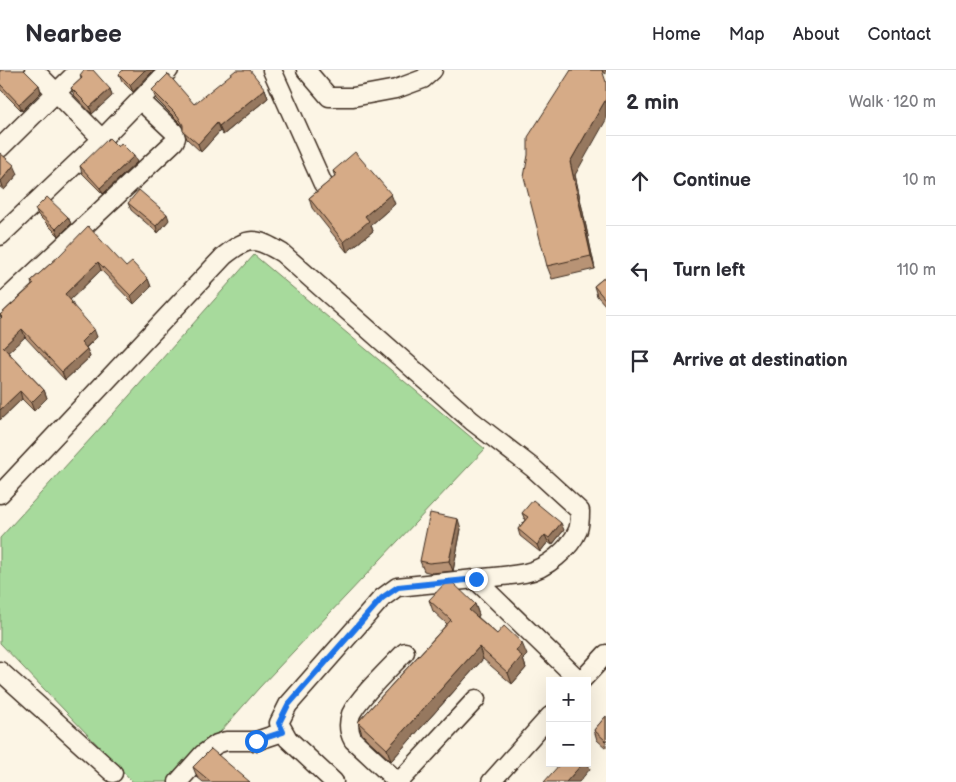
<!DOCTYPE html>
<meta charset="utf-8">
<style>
:root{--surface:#fff;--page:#f7f7f7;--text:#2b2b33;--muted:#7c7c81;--line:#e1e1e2}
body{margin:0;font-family:"Balsamiq Sans",sans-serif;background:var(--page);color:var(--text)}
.controls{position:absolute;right:15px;bottom:15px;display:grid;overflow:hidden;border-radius:0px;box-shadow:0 5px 20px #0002}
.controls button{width:45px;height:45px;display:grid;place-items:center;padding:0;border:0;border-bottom:1px solid var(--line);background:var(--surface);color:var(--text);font:25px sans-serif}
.stop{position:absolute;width:15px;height:15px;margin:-11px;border:4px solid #1a73e8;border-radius:50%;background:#fff}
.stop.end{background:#1a73e8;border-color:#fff;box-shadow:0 1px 5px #0008}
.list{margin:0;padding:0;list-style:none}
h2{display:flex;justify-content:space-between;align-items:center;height:65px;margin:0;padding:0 20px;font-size:21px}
h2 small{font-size:16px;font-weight:400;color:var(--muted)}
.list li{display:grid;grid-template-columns:32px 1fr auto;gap:15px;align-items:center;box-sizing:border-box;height:90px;padding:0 20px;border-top:1px solid var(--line)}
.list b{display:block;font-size:19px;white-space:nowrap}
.list em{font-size:16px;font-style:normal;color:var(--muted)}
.icon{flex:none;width:28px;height:28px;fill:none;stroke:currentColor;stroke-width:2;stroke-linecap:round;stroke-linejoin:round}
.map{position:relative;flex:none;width:606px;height:712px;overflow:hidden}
header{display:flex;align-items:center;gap:30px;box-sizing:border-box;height:70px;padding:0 25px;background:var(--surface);border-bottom:1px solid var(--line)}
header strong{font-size:24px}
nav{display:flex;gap:28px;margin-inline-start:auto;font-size:18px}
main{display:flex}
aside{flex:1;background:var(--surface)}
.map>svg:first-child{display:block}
</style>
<header>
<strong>Nearbee</strong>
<nav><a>Home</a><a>Map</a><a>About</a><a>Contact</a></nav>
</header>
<main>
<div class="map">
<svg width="606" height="712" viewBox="0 0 606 712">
<rect width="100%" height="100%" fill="#fcf5e5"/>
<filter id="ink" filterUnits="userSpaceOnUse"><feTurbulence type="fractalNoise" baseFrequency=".02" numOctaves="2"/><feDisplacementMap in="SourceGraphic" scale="10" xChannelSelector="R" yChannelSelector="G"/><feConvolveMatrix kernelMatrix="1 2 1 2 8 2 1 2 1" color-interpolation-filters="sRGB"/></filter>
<g filter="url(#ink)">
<!-- green -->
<path fill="#a7da9c" stroke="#71825d" d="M254,185L485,379L259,618L176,712H133L0,573V468L114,343Z"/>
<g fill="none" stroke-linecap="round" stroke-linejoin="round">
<!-- minor casing -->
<g stroke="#3b2a1e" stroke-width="21">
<path id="minor" d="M34,0L102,69
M272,0L323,114
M306,0L329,27H353L396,19L423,9L433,0
M0,78L79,0
M0,166L102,69L169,0
M0,235L174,72L176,68L174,62L140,30
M0,424L224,186C249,166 255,167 282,183L472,351L533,398L580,441C580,447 580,454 578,460C570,479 546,499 525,503C509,506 492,507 475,509
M0,601L113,703
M581,611L606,584
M178,712L203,684L217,674L226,671H256L283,662
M334,712L288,669L279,653L288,635L382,528L397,517L475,509L580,611
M398,712L353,670C348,661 348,653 351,644C359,627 391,597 405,582
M399,712L476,629
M491,712L550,646"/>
</g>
<!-- minor -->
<use href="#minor" stroke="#fcf5e5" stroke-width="18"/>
</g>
<!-- wall -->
<path fill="#b89374" stroke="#3b2a1e" d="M0,0L39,15L41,22L22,41L0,19Z
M123,0H154L133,22L122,11L119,4Z
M571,0H606V4L602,1L575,105L595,199L552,209L547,196Z
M80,5L110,19L112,26L92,44L74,25L71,18L81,9Z
M265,19L268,28L223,65L220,61L201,82L187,69L181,54L156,29L152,20L194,34Z
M118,77L137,92L103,124L82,103L80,96Z
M0,83L18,104L4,120L0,117Z
M333,101L395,134L371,155L373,161L347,182L312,138L309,128L335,107Z
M128,133L169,150L158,163L131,140Z
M35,139L68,147L71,154L59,166L38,145Z
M59,186L126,197L148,209L151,217L134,234L101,200L70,230L72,232L74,237L97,267L86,278L87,279L90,287L65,310L25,267L8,282L44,320L47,328L34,341L22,329L0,350L1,248L0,245L32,215L31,211Z
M606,206V236L597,226L594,216Z
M522,443L564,460L552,475L548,472L540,482L520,466L518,459L525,450Z
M461,459L453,501L432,503L424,501L420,491Z
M429,530L475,534L479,545L478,547L497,564L527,585L523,589L526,598L512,614L483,589L391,691L362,664L358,652L447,554L433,541Z
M606,646V678L597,670L594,660Z
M193,697L250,712H203L197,707Z"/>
<!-- shaded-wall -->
<path fill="#96785e" stroke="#3b2a1e" d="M145,0H154L133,22L130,15Z
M39,15L41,22L22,41L19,34Z
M110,19L112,26L92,44L90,37Z
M265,19L268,28L223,65L219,56Z
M606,29V50L575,105L595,199L591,186L570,92Z
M217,53L220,61L201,82L198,74Z
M134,86L137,92L103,124L100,118Z
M14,95L18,104L4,120L1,111Z
M391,124L395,134L371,155L373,161L347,182L344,172L365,146Z
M167,144L169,150L158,163L156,156Z
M68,147L71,154L59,166L56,159Z
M98,192L101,200L68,232L65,224Z
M148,209L151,217L134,234L131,226Z
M22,259L25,267L5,285L3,277Z
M94,259L97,267L83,280L81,272Z
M87,279L90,287L65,310L62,302Z
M44,320L47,328L34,341L31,333Z
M20,321L22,329L0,350V340Z
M458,449L461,459L453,501L449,491Z
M561,453L564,460L552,475L549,468Z
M545,465L548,472L540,482L537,475Z
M475,534L479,545L474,551L469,540Z
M522,573L527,585L523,589L526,598L512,614L508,603L516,581Z
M479,577L483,589L391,691L387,679Z
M587,691L590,699L579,712H566L583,693H587Z"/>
<!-- building -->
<path fill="#d6ab87" stroke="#3b2a1e" d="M0,0H24L39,15L19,34L0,14Z
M84,0H93L110,19L90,37L71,18L82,8L80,5Z
M123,0H145L130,15L119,4Z
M236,0H250L265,19L219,56L217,53L198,74L183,61V55L178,46L152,20L168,4L194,34Z
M571,0H602L606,12V29L570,92L591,186L547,196L524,107L528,85V67Z
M109,68L118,77L121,73L134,86L100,118L80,96Z
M355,82L391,124L365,146L369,151L344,172L309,128L337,105L333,101Z
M0,83L14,95L1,111H0Z
M139,120L167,144L156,156L128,133Z
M47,127L68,147L56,159L35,139Z
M88,156L126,197L132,192L148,209L131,226L98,192L65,224L72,232L71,233L94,259L81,272L87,279L62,302L22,259L3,277L44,320L31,333L20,321L0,340V249L2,247L0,245L34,214L31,211L59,186Z
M606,206V228L605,229L594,216Z
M533,430L561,453L549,468L545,465L537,475L518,459L528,447L522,443Z
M430,443L458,449L449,491L429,493L420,491Z
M450,510L475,534L469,540L497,564L504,556L522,573L516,581L522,586L508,603L479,577L387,679L358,652L451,550L429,530L447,511Z
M606,646V671L594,660Z
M211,679L250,712H211L193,697Z
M561,693H583L566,712H544Z"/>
</g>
<g fill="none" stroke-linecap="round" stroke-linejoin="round" filter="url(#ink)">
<!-- route -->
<path stroke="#1a73e8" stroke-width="6" d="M256,671L283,662L279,653L288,635L382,528L398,517L476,509"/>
</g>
</svg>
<div class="controls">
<button>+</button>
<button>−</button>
</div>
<div class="stop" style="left:256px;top:671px"></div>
<div class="stop end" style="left:476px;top:509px"></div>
</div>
<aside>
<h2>2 min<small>Walk · 120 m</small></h2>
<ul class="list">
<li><svg class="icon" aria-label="ahead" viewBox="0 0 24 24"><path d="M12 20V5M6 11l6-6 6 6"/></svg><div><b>Continue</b></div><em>10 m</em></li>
<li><svg class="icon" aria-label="left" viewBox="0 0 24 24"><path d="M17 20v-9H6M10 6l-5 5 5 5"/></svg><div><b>Turn left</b></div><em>110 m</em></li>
<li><svg class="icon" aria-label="arrive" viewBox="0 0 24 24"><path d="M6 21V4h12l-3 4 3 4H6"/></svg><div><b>Arrive at destination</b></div></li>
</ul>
</aside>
</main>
